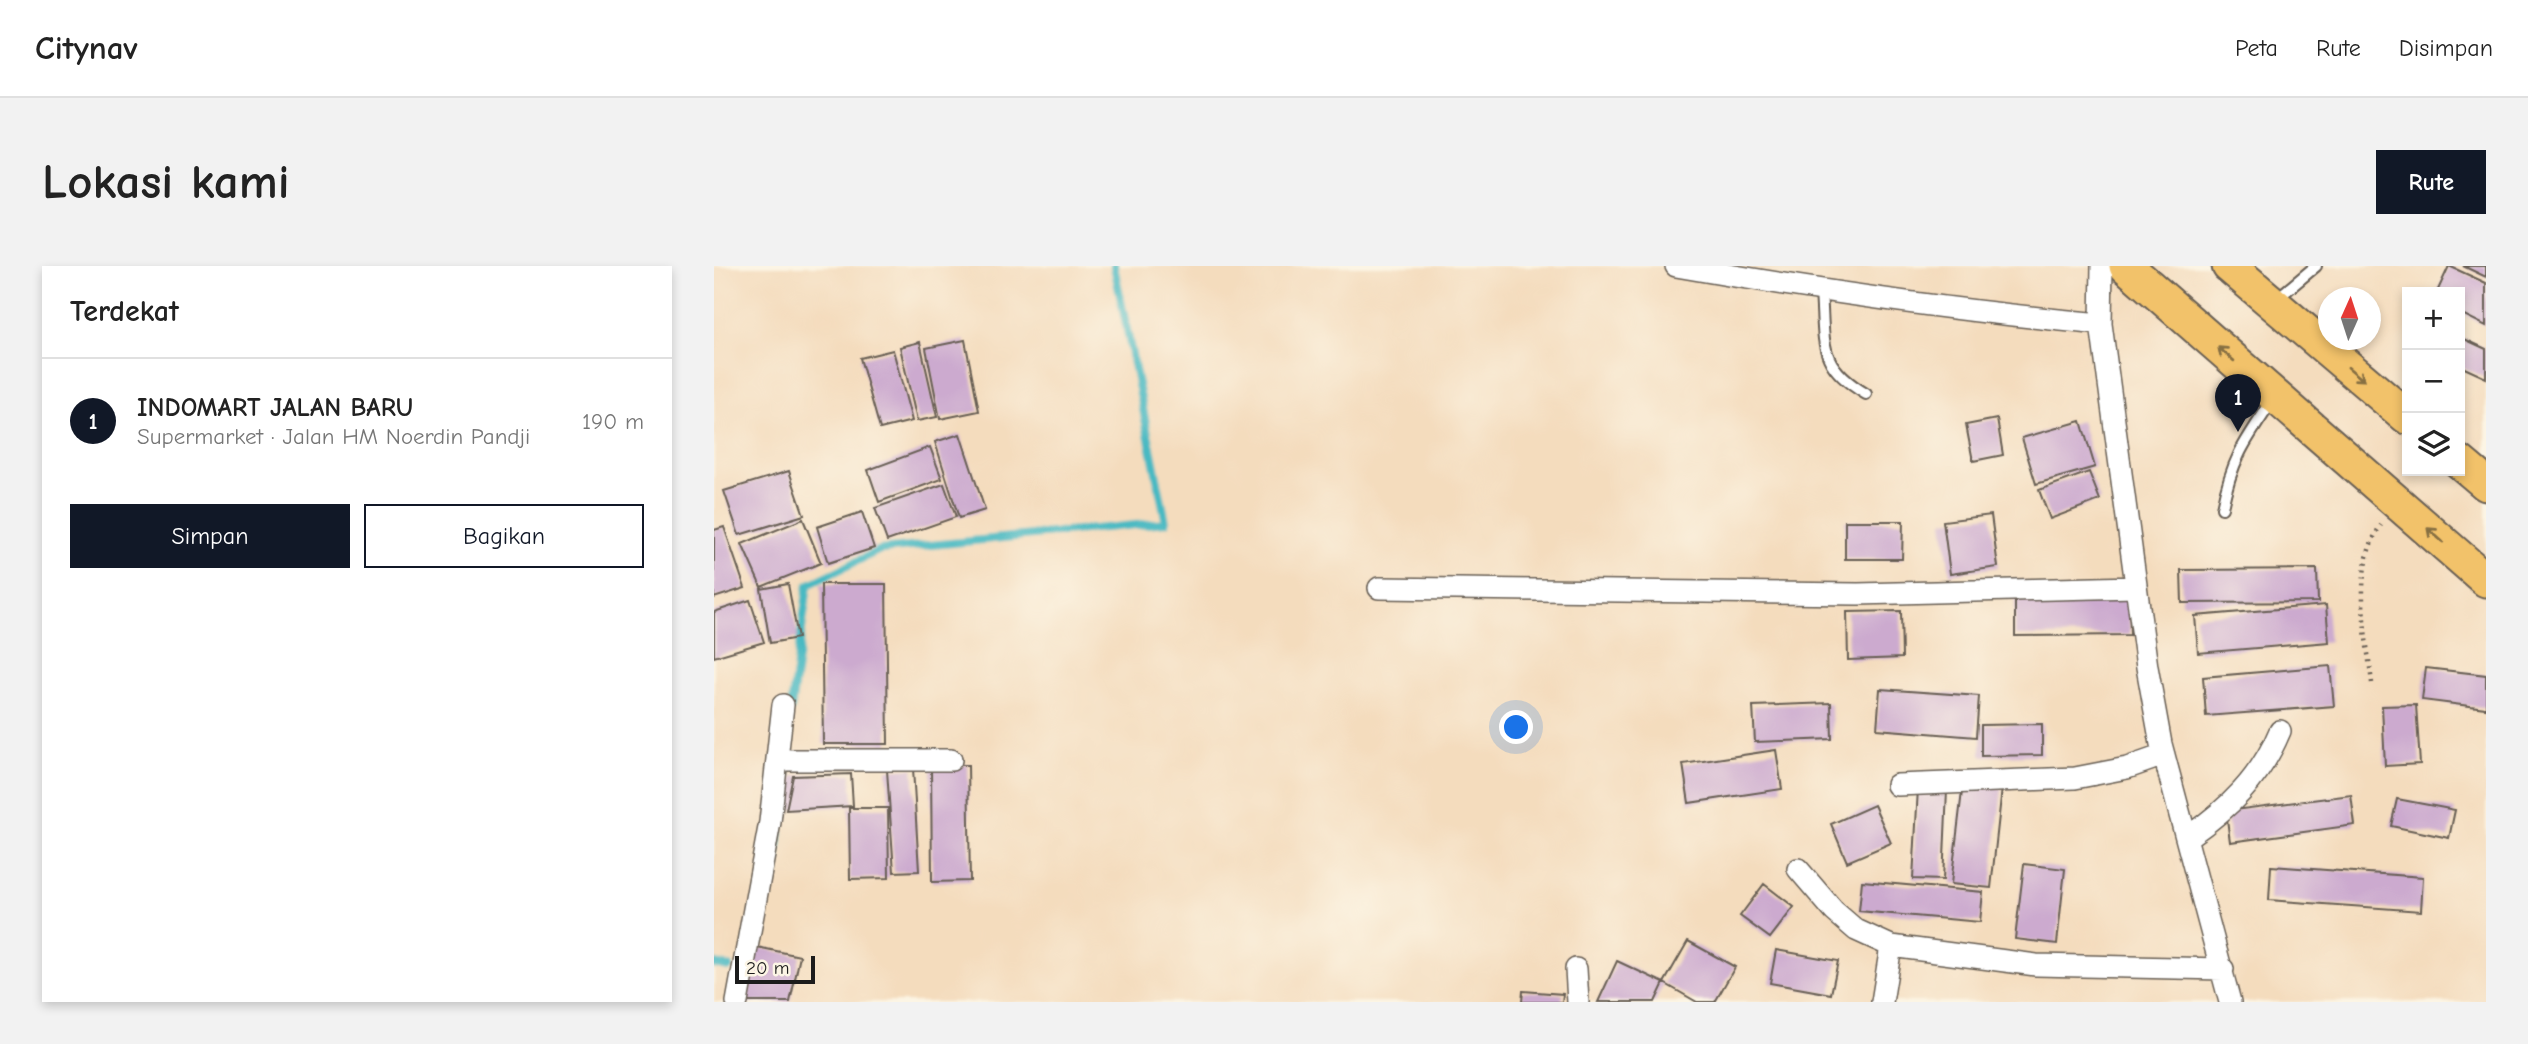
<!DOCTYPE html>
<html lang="id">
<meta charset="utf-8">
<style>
:root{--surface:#fff;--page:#f2f2f2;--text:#222;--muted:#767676;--line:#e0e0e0;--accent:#111827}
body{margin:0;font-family:"Comic Neue",sans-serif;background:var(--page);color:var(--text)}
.controls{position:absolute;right:21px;top:21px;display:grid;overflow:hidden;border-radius:0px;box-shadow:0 4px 10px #0003}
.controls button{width:63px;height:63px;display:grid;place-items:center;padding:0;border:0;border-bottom:2px solid var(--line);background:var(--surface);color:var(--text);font:35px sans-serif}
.compass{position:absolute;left:1604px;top:21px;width:63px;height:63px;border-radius:50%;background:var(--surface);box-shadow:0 4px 10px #0003;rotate:3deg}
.scale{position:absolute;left:21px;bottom:18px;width:80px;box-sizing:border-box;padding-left:7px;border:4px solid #1c1c1c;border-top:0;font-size:19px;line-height:24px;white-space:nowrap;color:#1c1c1c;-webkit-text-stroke:5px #fcf5e5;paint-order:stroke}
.you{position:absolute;left:803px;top:462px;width:24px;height:24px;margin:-18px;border:5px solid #fff;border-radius:50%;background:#1a73e8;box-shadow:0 0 0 10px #1a73e833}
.badge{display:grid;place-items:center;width:46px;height:46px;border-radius:50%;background:var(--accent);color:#fff;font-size:23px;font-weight:700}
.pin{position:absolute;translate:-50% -58px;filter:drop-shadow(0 2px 4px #0008)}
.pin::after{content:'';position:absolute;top:37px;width:24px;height:21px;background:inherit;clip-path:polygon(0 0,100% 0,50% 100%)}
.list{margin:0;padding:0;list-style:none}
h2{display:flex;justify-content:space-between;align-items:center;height:91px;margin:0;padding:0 28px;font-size:30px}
h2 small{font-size:23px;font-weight:400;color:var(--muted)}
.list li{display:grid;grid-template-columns:46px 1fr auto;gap:21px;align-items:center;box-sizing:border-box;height:126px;padding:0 28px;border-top:2px solid var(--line)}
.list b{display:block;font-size:26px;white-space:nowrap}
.list p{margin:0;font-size:23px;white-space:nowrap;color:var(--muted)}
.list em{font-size:23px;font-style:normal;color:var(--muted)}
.actions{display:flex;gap:14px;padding:21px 28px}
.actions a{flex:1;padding:16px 0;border:2px solid var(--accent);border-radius:0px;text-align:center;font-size:24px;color:var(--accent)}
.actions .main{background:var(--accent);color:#fff}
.icon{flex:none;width:38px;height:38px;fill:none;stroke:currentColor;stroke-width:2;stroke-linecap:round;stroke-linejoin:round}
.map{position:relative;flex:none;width:1772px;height:736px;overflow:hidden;border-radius:0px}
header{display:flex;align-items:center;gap:42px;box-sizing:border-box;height:98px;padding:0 35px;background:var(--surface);border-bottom:2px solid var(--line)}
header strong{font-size:33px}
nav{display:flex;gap:38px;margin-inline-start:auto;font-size:24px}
.intro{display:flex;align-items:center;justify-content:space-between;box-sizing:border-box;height:168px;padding:0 42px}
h1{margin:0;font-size:49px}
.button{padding:18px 32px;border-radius:0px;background:var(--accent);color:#fff;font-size:24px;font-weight:700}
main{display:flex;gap:42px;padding:0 42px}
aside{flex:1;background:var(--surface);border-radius:0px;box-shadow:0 4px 10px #0003}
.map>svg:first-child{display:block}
</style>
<header>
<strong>Citynav</strong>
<nav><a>Peta</a><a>Rute</a><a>Disimpan</a></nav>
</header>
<div class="intro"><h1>Lokasi kami</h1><a class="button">Rute</a></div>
<main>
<aside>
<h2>Terdekat<small></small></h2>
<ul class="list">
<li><span class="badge">1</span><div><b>INDOMART JALAN BARU</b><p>Supermarket · Jalan HM Noerdin Pandji</p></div><em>190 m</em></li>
</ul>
<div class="actions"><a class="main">Simpan</a><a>Bagikan</a></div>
</aside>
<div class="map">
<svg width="1772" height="736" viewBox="0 0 1772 736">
<rect width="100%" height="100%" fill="#fcf5e5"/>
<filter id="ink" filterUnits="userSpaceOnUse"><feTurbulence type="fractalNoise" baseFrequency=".0143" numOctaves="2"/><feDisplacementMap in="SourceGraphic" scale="14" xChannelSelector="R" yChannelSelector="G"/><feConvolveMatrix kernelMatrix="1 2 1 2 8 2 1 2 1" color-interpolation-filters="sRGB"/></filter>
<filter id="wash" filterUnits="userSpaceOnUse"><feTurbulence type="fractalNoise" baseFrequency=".00686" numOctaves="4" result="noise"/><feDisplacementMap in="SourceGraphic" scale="28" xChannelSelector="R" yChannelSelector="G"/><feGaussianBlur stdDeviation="1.57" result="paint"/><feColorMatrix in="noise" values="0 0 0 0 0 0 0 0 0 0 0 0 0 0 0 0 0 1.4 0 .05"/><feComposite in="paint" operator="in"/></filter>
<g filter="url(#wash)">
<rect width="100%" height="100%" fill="#f4dcbd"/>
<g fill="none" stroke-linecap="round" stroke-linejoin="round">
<!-- stream -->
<path stroke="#4ab9c2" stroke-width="8" d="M77,442L94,319L166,284L452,256L400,0
M61,605L73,502
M0,698L15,701"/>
</g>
<g id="blocks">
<!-- building -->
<path fill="#ccaacf" d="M1735,0L1772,17V60L1746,47V26H1723Z
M1749,0H1772V11Z
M1746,71L1772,83V112L1746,100Z
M251,74L265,145L226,153L212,82Z
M206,76L223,151L203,155L186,81Z
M179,84L198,155L166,163L146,92Z
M1283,153L1289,189L1259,195L1252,159Z
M1367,155L1381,201L1322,218L1308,172Z
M246,168L271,244L245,252L221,176Z
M216,181L228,213L165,236L154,204Z
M75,205L90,249L25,269L10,225Z
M1375,206L1386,234L1336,253L1325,224Z
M230,218L242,251L173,275L161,242Z
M148,246L160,282L114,297L103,261Z
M1277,249L1284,301L1236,308L1229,255Z
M89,253L107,297L47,321L28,278Z
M1131,255H1189L1188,293H1131Z
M10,261L31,322L0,332V264Z
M1603,303L1604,336L1468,337L1467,304Z
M74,318L84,372L56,377L47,323Z
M107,318H172L174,478H109Z
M1415,329L1416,369L1301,370V331Z
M36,334L50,376L0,391V346Z
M1612,339L1615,376L1484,387L1481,350Z
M1187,345L1188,392L1134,394L1133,346Z
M1616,400L1620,440L1492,450L1489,411Z
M1712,402L1772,409V442L1708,434Z
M1166,423L1265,430L1262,471L1163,463Z
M1117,437L1118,473L1041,476L1039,440Z
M1702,439L1706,498L1671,500L1668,440Z
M1328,458V489L1267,490V459Z
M1062,484L1068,523L975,537L969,498Z
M217,499H254L256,615L218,616Z
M199,502L205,605L180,606L173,504Z
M137,508L139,540L72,544L79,510Z
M1249,517L1288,522L1277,622L1237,618Z
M1204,522L1233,524L1229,614L1199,613Z
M1637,529L1641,559L1516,576L1512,545Z
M1683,533L1741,544L1735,572L1677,560Z
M1160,539L1177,577L1133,596L1117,558Z
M135,542H174L175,612L136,613Z
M1310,598L1351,603L1343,678L1301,673Z
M1557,600L1709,611L1707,645L1555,634Z
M1148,615L1269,626L1266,656L1145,645Z
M1050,618L1080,641L1056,672L1026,650Z
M974,675L1021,701L1001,736H983L950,717Z
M43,681L86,690L76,736H32Z
M1062,684L1124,695L1117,728L1056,717Z
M903,695L950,717L941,736H884Z
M809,725L849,728L848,736H808Z"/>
</g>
</g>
<g filter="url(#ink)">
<use href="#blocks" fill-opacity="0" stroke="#685f54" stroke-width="2"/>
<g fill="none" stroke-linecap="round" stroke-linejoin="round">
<!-- service casing -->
<g stroke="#685f54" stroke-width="14">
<path id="service" d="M1107,26C1111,78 1103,99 1152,128
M1560,35L1602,0
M1508,242C1518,192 1532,174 1559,134"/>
</g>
<!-- minor casing -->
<g stroke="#685f54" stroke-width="24">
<path id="minor" d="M962,0C1104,25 1244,45 1387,58
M1388,0L1387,58L1433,401L1447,478L1516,736
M665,322L1144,328L1421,321
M63,494H237
M1183,519L1361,512L1413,502L1450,489
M1474,571C1515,542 1546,513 1566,465
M1084,603L1120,645L1142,664L1177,680L1322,699L1509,703
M862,703L864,736
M23,736L56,556L69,439
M1168,736L1177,680"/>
</g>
<!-- primary casing -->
<g stroke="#685f54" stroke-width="37">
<path id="primary" d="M1412,0L1772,314
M1515,0L1693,151
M1746,196L1772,218"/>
</g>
<!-- path -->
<path stroke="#685f54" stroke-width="4.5" stroke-dasharray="2 5" stroke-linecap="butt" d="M1658,417C1652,368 1637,302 1667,259"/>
<!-- service -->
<use href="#service" stroke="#fff" stroke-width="10"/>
<!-- minor -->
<use href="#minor" stroke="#fff" stroke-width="21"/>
<!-- primary -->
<use href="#primary" stroke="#f2c26a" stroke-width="33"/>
</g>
<!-- one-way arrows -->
<defs><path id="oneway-shaft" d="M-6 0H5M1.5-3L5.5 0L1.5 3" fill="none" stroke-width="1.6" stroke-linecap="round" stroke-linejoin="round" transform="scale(1.75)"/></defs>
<g stroke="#876f43">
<use href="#oneway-shaft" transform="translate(1512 88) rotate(-139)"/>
<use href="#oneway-shaft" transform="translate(1642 108) rotate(40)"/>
<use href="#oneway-shaft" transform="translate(1721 269) rotate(-138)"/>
</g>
</g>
</svg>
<div class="controls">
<button>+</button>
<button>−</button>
<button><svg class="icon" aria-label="layers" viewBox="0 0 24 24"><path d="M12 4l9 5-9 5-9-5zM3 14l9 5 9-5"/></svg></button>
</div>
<svg class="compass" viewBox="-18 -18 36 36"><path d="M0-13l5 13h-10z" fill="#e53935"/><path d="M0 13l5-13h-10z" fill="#767676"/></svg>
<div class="scale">20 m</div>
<div class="you"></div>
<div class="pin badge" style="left:1524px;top:166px">1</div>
</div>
</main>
